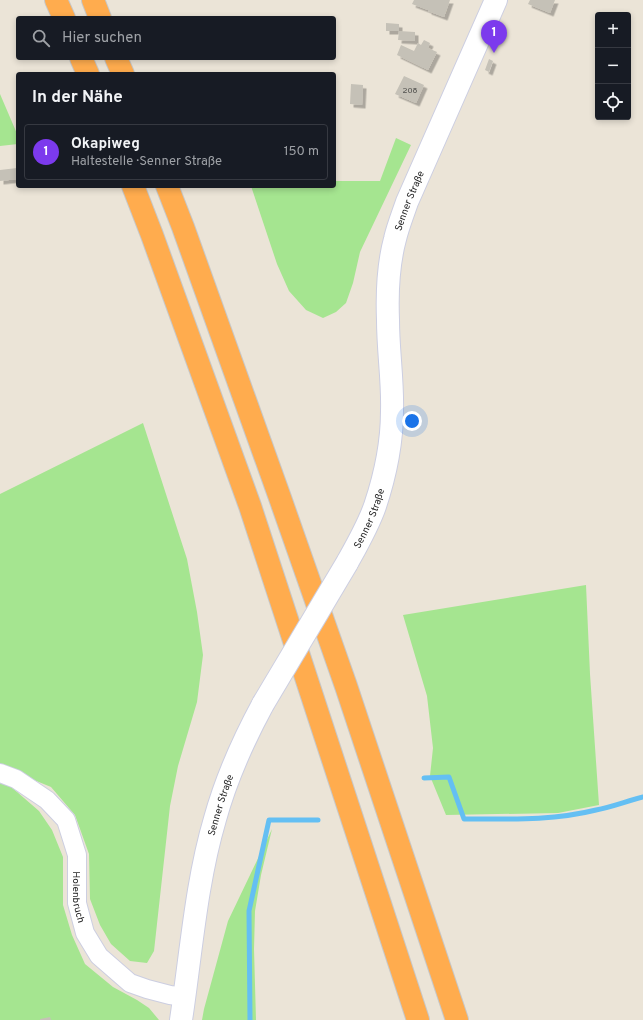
<!DOCTYPE html>
<html lang="de">
<meta charset="utf-8">
<style>
:root{--surface:#171b24;--page:#20242c;--text:#f1f3f6;--muted:#9ea1a6;--line:#363941;--accent:#7c3aed}
body{margin:0;font-family:Overpass,sans-serif;background:var(--page);color:var(--text)}
.controls{position:absolute;right:12px;top:12px;display:grid;overflow:hidden;border-radius:4px;box-shadow:0 2px 6px #0003}
.controls button{width:36px;height:36px;display:grid;place-items:center;padding:0;border:0;border-bottom:1px solid var(--line);background:var(--surface);color:var(--text);font:20px sans-serif}
.you{position:absolute;left:412px;top:421px;width:14px;height:14px;margin:-10px;border:3px solid #fff;border-radius:50%;background:#1a73e8;box-shadow:0 0 0 6px #1a73e833}
.badge{display:grid;place-items:center;width:26px;height:26px;border-radius:50%;background:var(--accent);color:#fff;font-size:13px;font-weight:700}
.pin{position:absolute;translate:-50% -33px;filter:drop-shadow(0 1px 2px #0008)}
.pin::after{content:'';position:absolute;top:21px;width:14px;height:12px;background:inherit;clip-path:polygon(0 0,100% 0,50% 100%)}
.list{margin:0;padding:0;list-style:none}
h2{display:flex;justify-content:space-between;align-items:center;height:52px;margin:0;padding:0 16px;font-size:17px}
h2 small{font-size:13px;font-weight:400;color:var(--muted)}
.list li{display:grid;grid-template-columns:26px 1fr auto;gap:12px;align-items:center;box-sizing:border-box;height:56px;margin:0 8px 8px;padding:0 8px;border:1px solid var(--line);border-radius:4px}
.list b{display:block;font-size:15px;white-space:nowrap}
.list p{margin:0;font-size:13px;white-space:nowrap;color:var(--muted)}
.list em{font-size:13px;font-style:normal;color:var(--muted)}
.icon{flex:none;width:22px;height:22px;fill:none;stroke:currentColor;stroke-width:2;stroke-linecap:round;stroke-linejoin:round}
.map{position:relative;flex:none;width:643px;height:1020px;overflow:hidden}
.search{position:absolute;background:var(--surface);box-shadow:0 2px 6px #0003;left:16px;top:16px;width:320px;height:44px;display:flex;align-items:center;gap:10px;box-sizing:border-box;padding:0 14px;border-radius:4px;color:var(--muted);font-size:15px}
.panel{position:absolute;background:var(--surface);box-shadow:0 2px 6px #0003;left:16px;top:72px;width:320px;height:116px;border-radius:4px}
.map>svg:first-child{display:block}
</style>
<div class="map">
<svg width="643" height="1020" viewBox="0 0 643 1020">
<defs>
<filter id="shadow"><feDropShadow dx="3.5" dy="3.5" stdDeviation="0" flood-color="#0004"/></filter>
</defs>
<rect width="100%" height="100%" fill="#ebe4d7"/>
<!-- green -->
<path fill="#a5e590" d="M0,94L18,136V144L0,146Z
M396,138L411,145L360,252L353,283L346,303L336,312L323,318L306,310L289,291L277,264L251,186H334V181H380Z
M143,423L187,559L197,612L203,655L197,702L178,766L170,806L154,951L147,963L130,961L111,944L100,925L90,899L89,854L75,815L51,787L0,766V494Z
M586,585L590,674L599,805L558,813L446,815L430,776L433,748L427,696L403,615Z
M0,783L9,785L39,811L52,830L63,857V905L72,935L85,964L113,987L137,1000L149,1008L159,1020H0Z
M272,829L261,875L255,911L254,949L256,1020H202L204,1009L228,921Z"/>
<g fill="none" stroke-linecap="round" stroke-linejoin="round">
<!-- stream -->
<path stroke="#64bff3" stroke-width="5" d="M424,778L449,777L464,819C508,819 552,821 596,810C612,807 627,801 643,797
M250,1020L249,911L269,820H318"/>
</g>
<!-- building -->
<path fill="#c5c1b7" filter="url(#shadow)" d="M414,0H450L444,17L428,11V10L412,4Z
M530,0H555L550,13L528,4Z
M386,23L399,24V31H386Z
M399,31L415,32V41L398,40Z
M424,40L430,43L428,48L437,52L428,70L397,55L401,45L414,51L418,43L421,45Z
M489,59L493,61L489,72L485,70Z
M404,76L424,85L416,103L395,94Z
M351,84L363,85L362,105L350,104Z
M17,168L18,179L0,181V170Z
M50,1017L51,1020H40V1019Z"/>
<g fill="none" stroke-linecap="round" stroke-linejoin="round">
<!-- street casing -->
<g stroke="#cccee1" stroke-width="20">
<g id="street">
<path id="s1" d="M0,773L16,779L47,800L66,820L77,855V903L85,933L99,956L130,983L147,989L170,995L185,997"/>
</g>
</g>
<!-- secondary casing -->
<g stroke="#cccee1" stroke-width="24">
<g id="secondary">
<path id="s2" d="M347,563C357,545 368,526 375,506C385,476 392,443 392,411C393,381 388,351 388,320C387,294 388,265 395,239C398,226 403,214 407,202L496,0"/>
<path id="s3" d="M181,1020C191,954 196,883 215,819C226,779 243,741 263,704"/>
</g>
</g>
<!-- highway casing -->
<g stroke="#c7c7c7" stroke-width="24">
<path id="highway" d="M56,0L64,18
M93,0L100,18
M81,58L88,74
M116,58L123,74
M133,186L152,235L250,506L418,1020
M167,186L183,227L279,495L346,686L457,1020"/>
</g>
<!-- street -->
<use href="#street" stroke="#fff" stroke-width="18"/>
<!-- secondary -->
<use href="#secondary" stroke="#fff" stroke-width="22"/>
<!-- highway -->
<use href="#highway" stroke="#ffac4e" stroke-width="22"/>
<!-- secondary-bridge casing -->
<g stroke="#cccee1" stroke-width="24" stroke-linecap="butt">
<path id="secondary-bridge" d="M263,704L347,563"/>
</g>
<!-- secondary-bridge -->
<use href="#secondary-bridge" stroke="#fff" stroke-width="22"/>
</g>
<g text-anchor="middle" stroke-width="3" stroke-linejoin="round" paint-order="stroke">
<!-- number labels -->
<g font-size="8" fill="#4e4e4b">
<text x="410" y="93">208</text>
</g>
<!-- street labels -->
<g font-size="10" fill="#272727" stroke="#fff">
<text dy="4" stroke="none"><textPath href="#s2" startOffset="374">Senner Straße</textPath></text>
<text dy="4" stroke="none"><textPath href="#s2" startOffset="50">Senner Straße</textPath></text>
<text dy="4" stroke="none"><textPath href="#s3" startOffset="219">Senner Straße</textPath></text>
<text dy="4" stroke="none"><textPath href="#s1" startOffset="161">Holenbruch</textPath></text>
</g>
</g>
</svg>
<div class="controls">
<button>+</button>
<button>−</button>
<button><svg class="icon" aria-label="locate" viewBox="0 0 24 24"><circle cx="12" cy="12" r="6"/><path d="M12 2v4M12 18v4M2 12h4M18 12h4"/></svg></button>
</div>
<div class="you"></div>
<div class="pin badge" style="left:494px;top:53px">1</div>
<div class="search"><svg class="icon" aria-label="search" viewBox="0 0 24 24"><circle cx="10" cy="10" r="6"/><path d="M15 15l6 6"/></svg>Hier suchen</div>
<section class="panel">
<h2>In der Nähe<small></small></h2>
<ul class="list">
<li><span class="badge">1</span><div><b>Okapiweg</b><p>Haltestelle · Senner Straße</p></div><em>150 m</em></li>
</ul>
</section>
</div>
